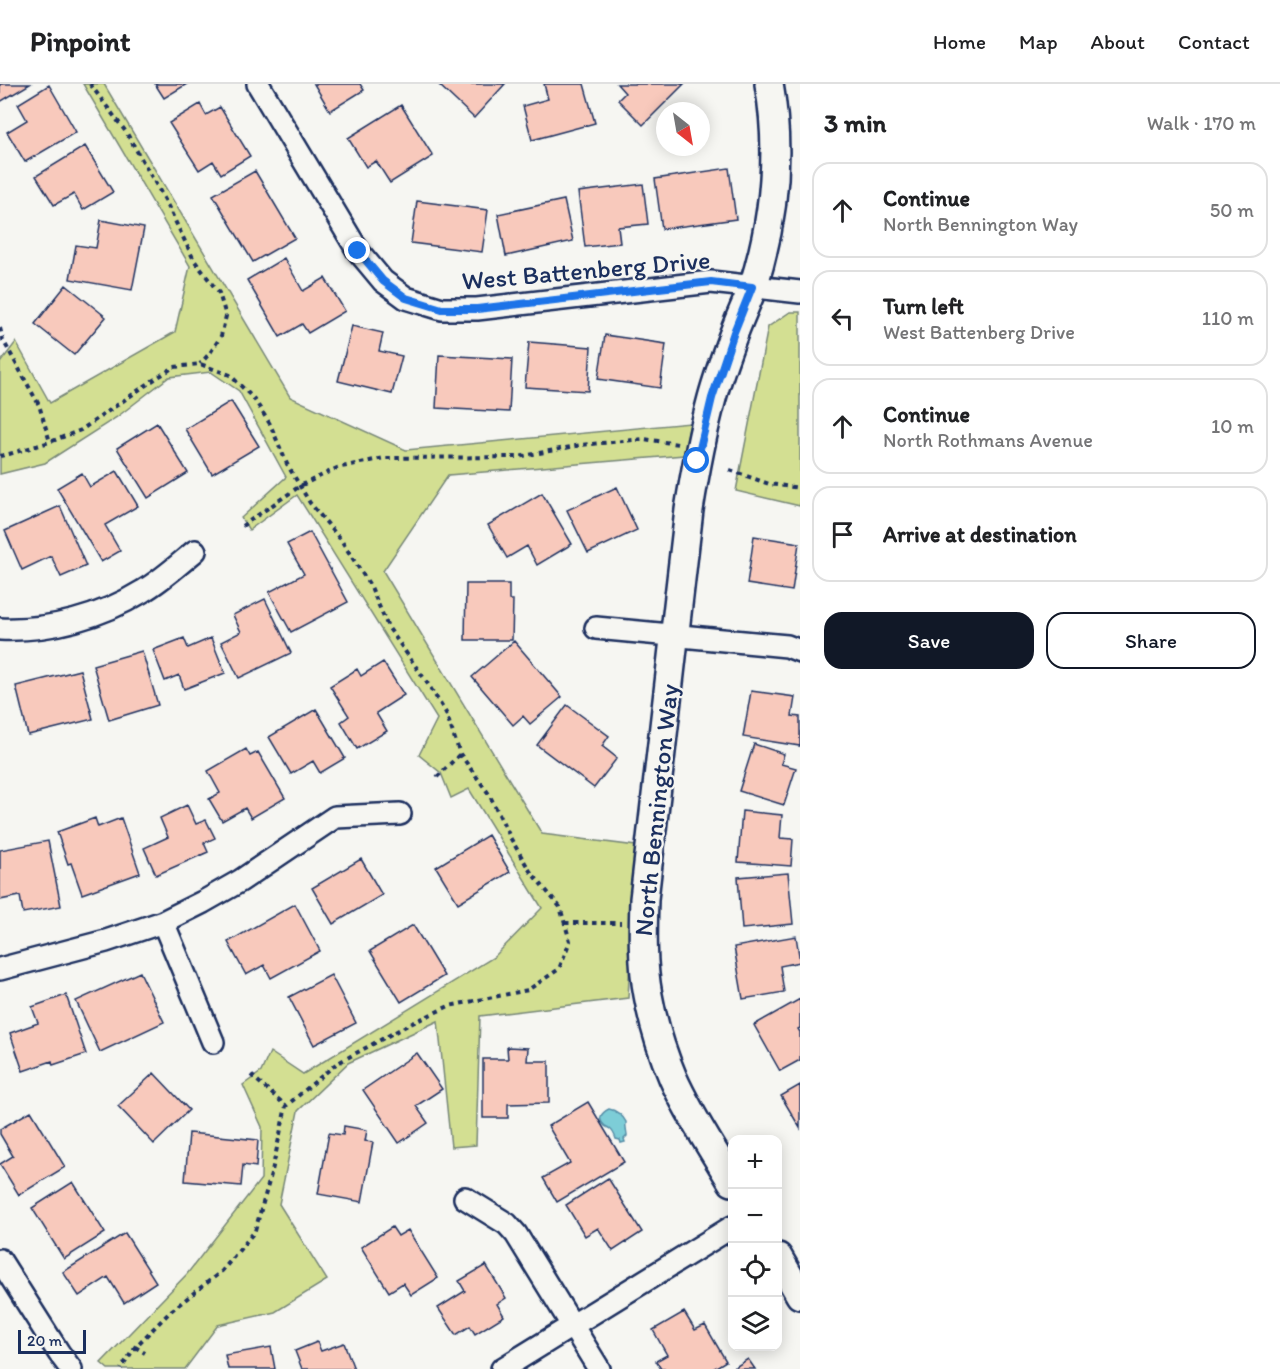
<!DOCTYPE html>
<meta charset="utf-8">
<style>
:root{--surface:#fff;--page:#f2f2f2;--text:#202124;--muted:#757577;--line:#e0e0e0;--accent:#111827}
body{margin:0;font-family:Itim,sans-serif;background:var(--page);color:var(--text)}
.controls{position:absolute;right:18px;bottom:18px;display:grid;overflow:hidden;border-radius:12px;box-shadow:0 3px 15px #0003}
.controls button{width:54px;height:54px;display:grid;place-items:center;padding:0;border:0;border-bottom:2px solid var(--line);background:var(--surface);color:var(--text);font:30px sans-serif}
.compass{position:absolute;left:656px;top:18px;width:54px;height:54px;border-radius:50%;background:var(--surface);box-shadow:0 3px 15px #0003;rotate:149deg}
.scale{position:absolute;left:18px;bottom:15px;width:68px;box-sizing:border-box;padding-left:6px;border:3px solid #1b2f5e;border-top:0;font-size:16px;line-height:21px;white-space:nowrap;color:#1b2f5e;-webkit-text-stroke:4px #f6f6f2;paint-order:stroke}
.stop{position:absolute;width:18px;height:18px;margin:-14px;border:4px solid #1a73e8;border-radius:50%;background:#fff}
.stop.end{background:#1a73e8;border-color:#fff;box-shadow:0 2px 6px #0008}
.list{margin:0;padding:0;list-style:none}
h2{display:flex;justify-content:space-between;align-items:center;height:78px;margin:0;padding:0 24px;font-size:26px}
h2 small{font-size:20px;font-weight:400;color:var(--muted)}
.list li{display:grid;grid-template-columns:39px 1fr auto;gap:18px;align-items:center;box-sizing:border-box;height:96px;margin:0 12px 12px;padding:0 12px;border:2px solid var(--line);border-radius:18px}
.list b{display:block;font-size:22px;white-space:nowrap}
.list p{margin:0;font-size:20px;white-space:nowrap;color:var(--muted)}
.list em{font-size:20px;font-style:normal;color:var(--muted)}
.actions{display:flex;gap:12px;padding:18px 24px}
.actions a{flex:1;padding:14px 0;border:2px solid var(--accent);border-radius:18px;text-align:center;font-size:21px;color:var(--accent)}
.actions .main{background:var(--accent);color:#fff}
.icon{flex:none;width:33px;height:33px;fill:none;stroke:currentColor;stroke-width:2;stroke-linecap:round;stroke-linejoin:round}
.map{position:relative;flex:none;width:800px;height:1285px;overflow:hidden}
header{display:flex;align-items:center;gap:36px;box-sizing:border-box;height:84px;padding:0 30px;background:var(--surface);border-bottom:2px solid var(--line)}
header strong{font-size:28px}
nav{display:flex;gap:33px;margin-inline-start:auto;font-size:21px}
main{display:flex}
aside{flex:1;background:var(--surface)}
.map>svg:first-child{display:block}
</style>
<header>
<strong>Pinpoint</strong>
<nav><a>Home</a><a>Map</a><a>About</a><a>Contact</a></nav>
</header>
<main>
<div class="map">
<svg width="800" height="1285" viewBox="0 0 800 1285">
<rect width="100%" height="100%" fill="#f6f6f2"/>
<filter id="ink" filterUnits="userSpaceOnUse"><feTurbulence type="fractalNoise" baseFrequency=".0167" numOctaves="2"/><feDisplacementMap in="SourceGraphic" scale="12" xChannelSelector="R" yChannelSelector="G"/><feConvolveMatrix kernelMatrix="1 2 1 2 8 2 1 2 1" color-interpolation-filters="sRGB"/></filter>
<g filter="url(#ink)">
<!-- green -->
<path fill="#d3df92" stroke="#778778" stroke-width="1.5" d="M83,0H104L290,313L406,366L690,339L684,371L448,391L383,487L542,750L636,762L628,914L480,932L476,1061L451,1063L438,937L348,979L298,1027L279,1120L327,1196L275,1228L218,1241L185,1285H108L101,1279L187,1190L261,1095L262,1043L243,1001L261,988L270,968L303,990L494,873L542,824L469,705L451,714L441,689L419,671L437,635L297,411L249,446L241,434L286,393L239,307L211,288L169,293L117,333L45,379L0,390V279L16,258L50,319L175,248L190,182Z
M790,228H800V422L736,407L768,243Z"/>
<!-- water -->
<path fill="#7dcdd7" stroke="#568ea7" stroke-width="1.5" d="M609,1025C616,1026 623,1032 626,1038C625,1044 627,1047 627,1052L624,1055L625,1058L621,1059L620,1056L616,1055C615,1052 613,1047 610,1045C609,1044 607,1043 605,1042C597,1035 601,1029 609,1025Z"/>
<!-- building -->
<path fill="#f8c9bc" stroke="#1b2f5e" stroke-width="1.5" d="M0,0H30L0,18Z
M155,0H187L164,14Z
M314,0H360L364,6L330,27Z
M438,0H505L474,34Z
M544,0H584L595,39L532,56L523,22L548,15Z
M617,0H684L643,41L618,16L625,9Z
M49,1L76,48L25,78L7,48L27,36L18,20Z
M200,20L206,31L220,23L250,72L221,90L213,77L199,86L169,39Z
M401,21L433,72L390,99L376,77L366,83L348,54Z
M85,62L113,108L83,126L74,110L54,121L36,92Z
M729,84L736,135L662,145L655,95Z
M255,87L295,154L253,178L213,111Z
M643,100L648,140L618,143L620,159L585,163L578,108Z
M564,116L573,157L506,172L498,130Z
M417,117L488,126L482,168L411,159Z
M101,136L144,144L132,206L70,195L76,161L96,164Z
M284,174L303,207L325,194L345,227L308,249L302,240L280,253L247,196Z
M66,201L106,233L74,271L35,240Z
M352,242L383,249L379,267L402,272L392,310L338,297Z
M605,251L666,260L660,304L598,295Z
M529,258L591,263L588,307L525,303Z
M439,271L512,275L509,328L436,324Z
M231,317L259,362L212,390L185,345Z
M157,339L188,389L148,414L117,364Z
M117,387L138,422L105,441L120,467L101,478L57,404L82,389L90,403Z
M617,403L637,446L588,469L567,426Z
M542,409L572,460L537,481L527,462L507,474L488,441Z
M60,422L86,482L61,493L51,472L22,486L5,447Z
M310,448L348,518L291,548L269,508L304,490L287,460Z
M754,452L799,459L792,507L747,500Z
M466,500H509V516H513L512,556H465Z
M265,515L291,569L239,594L221,558L241,548L233,531Z
M184,554L188,564L211,554L225,589L184,605L179,591L165,597L153,566Z
M514,557L562,613L530,640L523,632L513,641L472,593Z
M142,567L158,621L109,636L93,581Z
M383,578L404,611L376,629L387,647L357,665L341,638L349,632L330,602L357,585L361,592Z
M80,586L93,635L28,651L16,602Z
M751,607L795,613L792,632L800,633V662L743,653Z
M567,621L609,652L602,662L617,674L594,704L537,661Z
M316,625L345,674L320,689L313,677L291,690L269,653Z
M754,660L784,670L781,680L796,684L784,721L739,707Z
M246,665L250,672L258,668L285,714L251,734L245,724L222,737L209,715L220,709L208,687Z
M187,721L196,740L206,736L215,754L204,759L208,768L156,791L144,764L168,753L160,734Z
M742,727L782,731L780,754L793,755L791,782L738,778Z
M95,734L98,743L121,734L140,789L82,810L71,779L68,780L57,748Z
M488,751L510,788L458,819L436,783Z
M48,757L61,822L23,829L20,812L0,816V766Z
M361,775L382,811L333,840L312,804Z
M788,789L793,840L742,845L738,793Z
M295,820L320,867L271,894L264,881L246,891L228,858Z
M413,841L444,892L401,918L370,867Z
M796,852L800,878L780,882L784,908L743,915L734,863Z
M140,888L164,938L100,968L76,917Z
M331,891L356,939L314,961L289,913Z
M66,911L86,970L53,981L52,977L23,987L10,949L38,939L32,923Z
M800,915V944L798,945L800,948V976L780,987L754,941Z
M507,963L528,964L527,977H549V1019L508,1020V1034H483V975H508Z
M417,969L442,1005L416,1022L428,1039L399,1059L363,1006Z
M154,989L189,1026L154,1060L118,1022Z
M800,1001V1044L781,1012Z
M588,1018L624,1078L557,1118L543,1094L570,1079L548,1042Z
M31,1027L65,1083L19,1111L0,1080L13,1072L0,1050V1045Z
M344,1042L367,1046L365,1057L373,1058L362,1118L318,1110L329,1049L343,1051Z
M189,1049L258,1056L256,1083L243,1081L241,1102L185,1097Z
M608,1094L642,1148L613,1167L598,1144L585,1152L566,1121Z
M73,1098L105,1149L64,1175L32,1124Z
M392,1143L398,1152L408,1146L438,1194L411,1211L403,1199L389,1208L361,1163Z
M125,1149L156,1198L124,1219L108,1193L79,1212L63,1188Z
M486,1181L506,1214L497,1220L504,1232L475,1250L470,1242L456,1251L438,1224L465,1207L459,1197Z
M684,1228L695,1246L705,1241L726,1277L713,1285H661L656,1277L667,1271L653,1246Z
M317,1258L321,1267L344,1259L354,1285H302L295,1267Z
M271,1263L275,1285H228L225,1271Z
M748,1275L755,1285H732Z"/>
<g fill="none" stroke-linecap="round" stroke-linejoin="round">
<!-- minor casing -->
<g stroke="#1b2f5e" stroke-width="26">
<path id="minor" d="M258,0L358,167L383,197L406,214L442,225H477L711,198L800,208
M596,544L787,562L800,567
M0,545C50,547 101,533 143,507C162,496 178,481 195,467
M163,838L213,958
M0,885L106,857L163,838L203,818L240,797L335,733L400,730
M465,1114L507,1140L516,1150L599,1285
M0,1176L59,1269L71,1285
M502,1285L732,1143"/>
</g>
<!-- tertiary casing -->
<g stroke="#1b2f5e" stroke-width="32">
<path id="tertiary" d="M732,1098C712,1064 689,1030 673,994C662,968 653,939 648,911C642,880 643,847 644,815L689,426C695,388 702,351 712,314C718,292 726,270 734,249C740,233 747,218 753,203C774,137 781,68 769,0
M778,1173L800,1211"/>
</g>
<!-- path -->
<path stroke="#1b2f5e" stroke-width="4" stroke-dasharray="4.5 4.5" stroke-linecap="butt" d="M90,0L126,48L165,116L194,176L219,209L226,232L221,252L210,269L200,280
M0,244L3,256L39,321L50,358
M0,372L9,370L50,358L81,346L152,297L174,283L200,280L230,291L254,315L270,340L287,380L310,419L341,456L371,503L388,543L426,597L446,629L460,670L489,710L511,755L530,787L560,823L570,857L559,885L528,906L449,922L406,942L336,980L286,1022L272,1087L255,1147L222,1187L172,1226L135,1263L121,1285
M730,386L769,400L800,404
M242,442L300,402L337,384L384,374L518,373L581,361L644,355L678,360
M437,693L460,670
M565,839H621
M251,991L286,1022
M135,1263L145,1269"/>
<!-- minor -->
<use href="#minor" stroke="#f6f6f2" stroke-width="21"/>
<!-- tertiary -->
<use href="#tertiary" stroke="#f6f6f2" stroke-width="27"/>
</g>
</g>
<g fill="none" stroke-linecap="round" stroke-linejoin="round" filter="url(#ink)">
<!-- route -->
<path stroke="#1a73e8" stroke-width="8" d="M358,167L383,197L406,214L442,225H477L711,198L752,203L734,248L712,314L697,377"/>
</g>
<g text-anchor="middle" stroke-width="4.5" stroke-linejoin="round" paint-order="stroke">
<!-- street labels -->
<g font-size="26" fill="#1b2f5e" stroke="#f6f6f2">
<text transform="translate(586 186) rotate(-5)" y="9">West Battenberg Drive</text>
<text transform="translate(656 726) rotate(-84)" y="9">North Bennington Way</text>
</g>
</g>
</svg>
<div class="controls">
<button>+</button>
<button>−</button>
<button><svg class="icon" aria-label="locate" viewBox="0 0 24 24"><circle cx="12" cy="12" r="6"/><path d="M12 2v4M12 18v4M2 12h4M18 12h4"/></svg></button>
<button><svg class="icon" aria-label="layers" viewBox="0 0 24 24"><path d="M12 4l9 5-9 5-9-5zM3 14l9 5 9-5"/></svg></button>
</div>
<svg class="compass" viewBox="-18 -18 36 36"><path d="M0-13l5 13h-10z" fill="#e53935"/><path d="M0 13l5-13h-10z" fill="#757577"/></svg>
<div class="scale">20 m</div>
<div class="stop" style="left:697px;top:377px"></div>
<div class="stop end" style="left:358px;top:167px"></div>
</div>
<aside>
<h2>3 min<small>Walk · 170 m</small></h2>
<ul class="list">
<li><svg class="icon" aria-label="ahead" viewBox="0 0 24 24"><path d="M12 20V5M6 11l6-6 6 6"/></svg><div><b>Continue</b><p>North Bennington Way</p></div><em>50 m</em></li>
<li><svg class="icon" aria-label="left" viewBox="0 0 24 24"><path d="M17 20v-9H6M10 6l-5 5 5 5"/></svg><div><b>Turn left</b><p>West Battenberg Drive</p></div><em>110 m</em></li>
<li><svg class="icon" aria-label="ahead" viewBox="0 0 24 24"><path d="M12 20V5M6 11l6-6 6 6"/></svg><div><b>Continue</b><p>North Rothmans Avenue</p></div><em>10 m</em></li>
<li><svg class="icon" aria-label="arrive" viewBox="0 0 24 24"><path d="M6 21V4h12l-3 4 3 4H6"/></svg><div><b>Arrive at destination</b></div></li>
</ul>
<div class="actions"><a class="main">Save</a><a>Share</a></div>
</aside>
</main>
